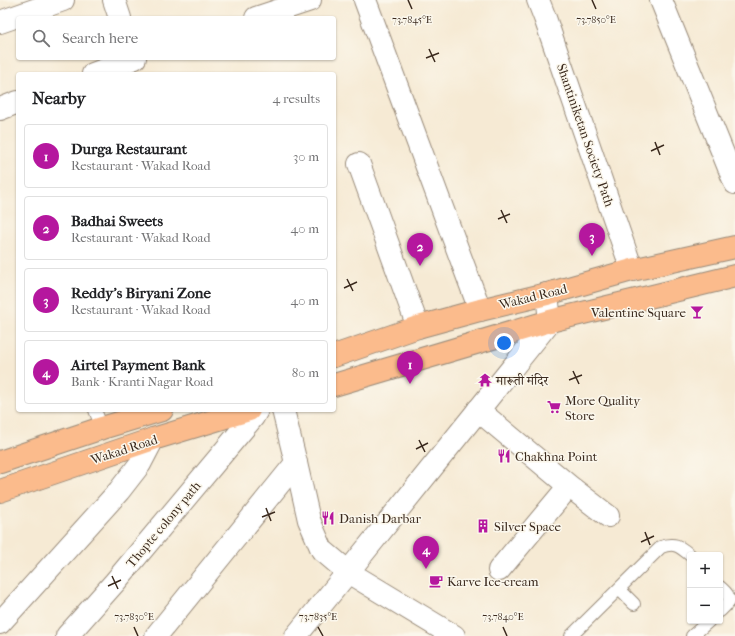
<!DOCTYPE html>
<meta charset="utf-8">
<style>
:root{--surface:#fff;--page:#f2f2f2;--text:#202124;--muted:#757577;--line:#e0e0e0;--accent:#b5179e}
body{margin:0;font-family:"IM FELL French Canon","Noto Serif Devanagari",serif;background:var(--page);color:var(--text)}
.controls{position:absolute;right:12px;bottom:12px;display:grid;overflow:hidden;border-radius:4px;box-shadow:0 1px 3px #0004}
.controls button{width:36px;height:36px;display:grid;place-items:center;padding:0;border:0;border-bottom:1px solid var(--line);background:var(--surface);color:var(--text);font:20px sans-serif}
.you{position:absolute;left:504px;top:343px;width:14px;height:14px;margin:-10px;border:3px solid #fff;border-radius:50%;background:#1a73e8;box-shadow:0 0 0 6px #1a73e833}
.badge{display:grid;place-items:center;width:26px;height:26px;border-radius:50%;background:var(--accent);color:#fff;font-size:13px;font-weight:700}
.pin{position:absolute;translate:-50% -33px;filter:drop-shadow(0 1px 2px #0008)}
.pin::after{content:'';position:absolute;top:21px;width:14px;height:12px;background:inherit;clip-path:polygon(0 0,100% 0,50% 100%)}
.list{margin:0;padding:0;list-style:none}
h2{display:flex;justify-content:space-between;align-items:center;height:52px;margin:0;padding:0 16px;font-size:17px}
h2 small{font-size:13px;font-weight:400;color:var(--muted)}
.list li{display:grid;grid-template-columns:26px 1fr auto;gap:12px;align-items:center;box-sizing:border-box;height:64px;margin:0 8px 8px;padding:0 8px;border:1px solid var(--line);border-radius:4px}
.list b{display:block;font-size:15px;white-space:nowrap}
.list p{margin:0;font-size:13px;white-space:nowrap;color:var(--muted)}
.list em{font-size:13px;font-style:normal;color:var(--muted)}
.icon{flex:none;width:22px;height:22px;fill:none;stroke:currentColor;stroke-width:2;stroke-linecap:round;stroke-linejoin:round}
.map{position:relative;flex:none;width:735px;height:636px;overflow:hidden}
.search{position:absolute;background:var(--surface);box-shadow:0 1px 3px #0004;left:16px;top:16px;width:320px;height:44px;display:flex;align-items:center;gap:10px;box-sizing:border-box;padding:0 14px;border-radius:4px;color:var(--muted);font-size:15px}
.panel{position:absolute;background:var(--surface);box-shadow:0 1px 3px #0004;left:16px;top:72px;width:320px;height:340px;border-radius:4px}
.map>svg:first-child{display:block}
</style>
<div class="map">
<svg width="735" height="636" viewBox="0 0 735 636">
<rect width="100%" height="100%" fill="#fbf7ec"/>
<filter id="ink" filterUnits="userSpaceOnUse"><feTurbulence type="fractalNoise" baseFrequency=".025" numOctaves="2"/><feDisplacementMap in="SourceGraphic" scale="8" xChannelSelector="R" yChannelSelector="G"/><feConvolveMatrix kernelMatrix="1 2 1 2 8 2 1 2 1" color-interpolation-filters="sRGB"/></filter>
<filter id="wash" filterUnits="userSpaceOnUse"><feTurbulence type="fractalNoise" baseFrequency=".012" numOctaves="4" result="noise"/><feDisplacementMap in="SourceGraphic" scale="16" xChannelSelector="R" yChannelSelector="G"/><feGaussianBlur stdDeviation="0.9" result="paint"/><feColorMatrix in="noise" values="0 0 0 0 0 0 0 0 0 0 0 0 0 0 0 0 0 1.4 0 .05"/><feComposite in="paint" operator="in"/></filter>
<g filter="url(#wash)">
<rect width="100%" height="100%" fill="#f6ead4"/>
</g>
<g filter="url(#ink)">
<g fill="none" stroke-linecap="round" stroke-linejoin="round">
<!-- service casing -->
<g stroke="#988a79" stroke-width="14">
<path id="service" d="M95,410L102,428
M720,587C724,591 730,595 729,602L720,611
M619,589L634,604
M571,636L661,547C675,542 679,546 690,555
M692,636L709,621"/>
</g>
<!-- minor casing -->
<g stroke="#988a79" stroke-width="24">
<path id="minor" d="M114,0L120,18
M365,0L480,310
M538,0L545,18L632,270
M661,0L735,183
M256,18L310,0
M0,22L63,0
M93,74L135,58
M0,109L18,102
M359,164L418,327
M478,410L569,486L499,570
M569,486L608,516
M0,623L119,491L140,464L153,439
M67,636L115,582L253,417L257,410
M156,636L296,463"/>
</g>
<!-- tertiary casing -->
<g stroke="#988a79" stroke-width="24">
<path id="tertiary" d="M283,410L296,463L309,520L322,550L348,572L454,636
M296,636L348,572L550,321L547,294"/>
</g>
<!-- primary casing -->
<g stroke="#988a79" stroke-width="24">
<path id="primary" d="M334,356L418,327L480,310L547,294L632,270L735,247
M334,385L550,321L735,276
M0,462L102,428L162,410
M0,491L153,439L249,410"/>
</g>
<!-- service -->
<use href="#service" stroke="#fff" stroke-width="12"/>
<!-- minor -->
<use href="#minor" stroke="#fff" stroke-width="22"/>
<!-- tertiary -->
<use href="#tertiary" stroke="#fff" stroke-width="22"/>
<!-- primary -->
<use href="#primary" stroke="#fbbb8c" stroke-width="22"/>
</g>
</g>
<!-- ticks -->
<path fill="none" stroke="#3b2a1e" stroke-width="1.5" d="M408,0L412,9M592,0L596,9M429,49L435,62M426,58L439,53M655,142L660,155M651,151L664,145M501,210L507,223M498,219L510,214M347,279L353,291M344,288L357,282M573,371L579,384M569,380L582,375M419,440L425,452M416,449L428,443M266,508L271,521M262,517L275,512M645,532L650,545M641,542L654,536M112,576L118,589M108,586L121,580M134,627L138,636M318,627L323,636M503,627L507,636"/>
<!-- icons -->
<defs>
<g id="bar-bare" transform="scale(1.08)"><path d="M-6-5H6L.8 .8V4.5H3.5V6h-7V4.5H-.8V.8Z" fill="#b5179e" stroke="#fbf7ec" stroke-width="2.5" paint-order="stroke"/></g>
<g id="temple-bare" transform="scale(1.08)"><path d="M0-6L5-2H3V0L6.5 2.5H4V6H1.5V3h-3V6H-4V2.5H-6.5L-3 0V-2H-5Z" fill="#b5179e" stroke="#fbf7ec" stroke-width="2.5" paint-order="stroke"/></g>
<g id="supermarket-bare" transform="scale(1.08)"><path d="M-6-5.5h2.5l.6 2H6L4.5 2H-2.5L-4.4-4H-6ZM-1.5 3.2a1.3 1.3 0 1 0 .1 0ZM3 3.2a1.3 1.3 0 1 0 .1 0Z" fill="#b5179e" stroke="#fbf7ec" stroke-width="2.5" paint-order="stroke"/></g>
<g id="restaurant-bare" transform="scale(1.08)"><path d="M-5-6h1v4h1v-4h1v4h1v-4h1v5L-1.5 .5V6h-2V.5L-5-1ZM5-6V6H3V1.5H1.5Q1.5-4 5-6Z" fill="#b5179e" stroke="#fbf7ec" stroke-width="2.5" paint-order="stroke"/></g>
<g id="building-bare" transform="scale(1.08)"><path d="M-4-6H4V6H1V3H-1V6H-4ZM-2.5-4.3h1.7v1.8h-1.7ZM.8-4.3h1.7v1.8H.8ZM-2.5-1h1.7V.8h-1.7ZM.8-1h1.7V.8H.8Z" fill="#b5179e" stroke="#fbf7ec" stroke-width="2.5" paint-order="stroke"/></g>
<g id="cafe-bare" transform="scale(1.08)"><path d="M-5.5-4.5H6V0H3Q3 3.5 0 3.5H-2.5Q-5.5 3.5-5.5 0ZM3-3.2v2h1.7v-2ZM-6 4.5H4V6H-6Z" fill="#b5179e" stroke="#fbf7ec" stroke-width="2.5" paint-order="stroke"/></g>
</defs>
<g fill-rule="evenodd">
<use href="#bar-bare" x="697" y="312"/>
<use href="#temple-bare" x="485" y="380"/>
<use href="#supermarket-bare" x="554" y="407"/>
<use href="#restaurant-bare" x="504" y="456"/>
<use href="#restaurant-bare" x="328" y="518"/>
<use href="#building-bare" x="483" y="526"/>
<use href="#cafe-bare" x="436" y="581"/>
</g>
<g text-anchor="middle" stroke-width="3" stroke-linejoin="round" paint-order="stroke">
<!-- street labels -->
<g font-size="13" fill="#3b2a1e" stroke="#fbf7ec">
<text transform="translate(586 135) rotate(71)" y="5">Shantiniketan Society Path</text>
<text transform="translate(533 296) rotate(-14)" y="5">Wakad Road</text>
<text transform="translate(124 449) rotate(-18)" y="5">Wakad Road</text>
<text transform="translate(163 524) rotate(-50)" y="5">Thopte colony path</text>
</g>
<!-- poi labels -->
<g font-size="13" fill="#3b2a1e" stroke="#fbf7ec" text-anchor="start">
<text x="686" y="317" text-anchor="end">Valentine Square</text>
<text x="496" y="385">मारूती मंदिर</text>
<text x="565" y="405">More Quality<tspan x="565" dy="15">Store</tspan></text>
<text x="515" y="461">Chakhna Point</text>
<text x="339" y="523">Danish Darbar</text>
<text x="494" y="531">Silver Space</text>
<text x="447" y="586">Karve Ice-cream</text>
</g>
</g>
<g font-size="10" text-anchor="middle" fill="#3b2a1e" stroke="#fbf7ec" stroke-width="3" stroke-linejoin="round" paint-order="stroke">
<text x="412" y="23">73.7845°E</text>
<text x="596" y="23">73.7850°E</text>
<text x="134" y="620">73.7830°E</text>
<text x="318" y="620">73.7835°E</text>
<text x="503" y="620">73.7840°E</text>
</g>
</svg>
<div class="controls">
<button>+</button>
<button>−</button>
</div>
<div class="you"></div>
<div class="pin badge" style="left:410px;top:384px">1</div>
<div class="pin badge" style="left:420px;top:266px">2</div>
<div class="pin badge" style="left:592px;top:256px">3</div>
<div class="pin badge" style="left:426px;top:569px">4</div>
<div class="search"><svg class="icon" aria-label="search" viewBox="0 0 24 24"><circle cx="10" cy="10" r="6"/><path d="M15 15l6 6"/></svg>Search here</div>
<section class="panel">
<h2>Nearby<small>4 results</small></h2>
<ul class="list">
<li><span class="badge">1</span><div><b>Durga Restaurant</b><p>Restaurant · Wakad Road</p></div><em>30 m</em></li>
<li><span class="badge">2</span><div><b>Badhai Sweets</b><p>Restaurant · Wakad Road</p></div><em>40 m</em></li>
<li><span class="badge">3</span><div><b>Reddy's Biryani Zone</b><p>Restaurant · Wakad Road</p></div><em>40 m</em></li>
<li><span class="badge">4</span><div><b>Airtel Payment Bank</b><p>Bank · Kranti Nagar Road</p></div><em>80 m</em></li>
</ul>
</section>
</div>
